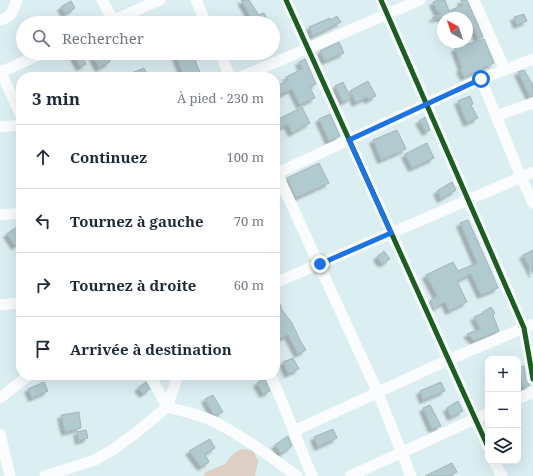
<!DOCTYPE html>
<html lang="fr">
<meta charset="utf-8">
<style>
:root{--surface:#fff;--page:#f6f6f7;--text:#1f2937;--muted:#747a83;--line:#e0e1e3}
body{margin:0;font-family:"Noto Serif",serif;background:var(--page);color:var(--text)}
.controls{position:absolute;right:12px;bottom:12px;display:grid;overflow:hidden;border-radius:8px;box-shadow:0 4px 16px #0002}
.controls button{width:36px;height:36px;display:grid;place-items:center;padding:0;border:0;border-bottom:1px solid var(--line);background:var(--surface);color:var(--text);font:20px sans-serif}
.compass{position:absolute;left:437px;top:12px;width:36px;height:36px;border-radius:50%;background:var(--surface);box-shadow:0 4px 16px #0002;rotate:321deg}
.stop{position:absolute;width:12px;height:12px;margin:-9px;border:3px solid #1a73e8;border-radius:50%;background:#fff}
.stop.end{background:#1a73e8;border-color:#fff;box-shadow:0 1px 4px #0008}
.list{margin:0;padding:0;list-style:none}
h2{display:flex;justify-content:space-between;align-items:center;height:52px;margin:0;padding:0 16px;font-size:17px}
h2 small{font-size:13px;font-weight:400;color:var(--muted)}
.list li{display:grid;grid-template-columns:26px 1fr auto;gap:12px;align-items:center;box-sizing:border-box;height:64px;padding:0 16px;border-top:1px solid var(--line)}
.list b{display:block;font-size:15px;white-space:nowrap}
.list em{font-size:13px;font-style:normal;color:var(--muted)}
.icon{flex:none;width:22px;height:22px;fill:none;stroke:currentColor;stroke-width:2;stroke-linecap:round;stroke-linejoin:round}
.map{position:relative;flex:none;width:533px;height:476px;overflow:hidden}
.search{position:absolute;background:var(--surface);box-shadow:0 4px 16px #0002;left:16px;top:16px;width:264px;height:44px;display:flex;align-items:center;gap:10px;box-sizing:border-box;padding:0 14px;border-radius:22px;color:var(--muted);font-size:15px}
.panel{position:absolute;background:var(--surface);box-shadow:0 4px 16px #0002;left:16px;top:72px;width:264px;height:308px;border-radius:16px}
.map>svg:first-child{display:block}
</style>
<div class="map">
<svg width="533" height="476" viewBox="0 0 533 476">
<defs>
<filter id="shadow"><feDropShadow dx="-3.5" dy="3.5" stdDeviation="1" flood-color="#0004"/></filter>
</defs>
<rect width="100%" height="100%" fill="#dbeef2"/>
<!-- green -->
<path fill="#decfc5" d="M241,449L253,450L258,461L255,476H203L206,472L225,464L232,455Z"/>
<!-- building -->
<path fill="#b1cacf" stroke="#a6b4b7" filter="url(#shadow)" d="M241,0H249L259,15L264,13L269,23H243L252,19Z
M438,0H445L449,11L463,5L461,0H467L483,37L478,39L469,18H432L441,14L440,12L438,13L433,2Z
M71,1L75,8L65,14L61,7Z
M524,14L527,21L517,25L514,17Z
M337,16L341,22L313,36L309,27L330,18L331,20Z
M484,39L494,63L464,77L460,69L462,68L455,48Z
M339,42L344,53L325,61L320,51Z
M72,53H80L86,64L80,67Z
M101,53H104L110,62L99,68L93,57Z
M175,53H192L202,77H184Z
M305,59L316,84L310,87L315,98L300,105L292,89L275,98V87L288,80L286,77L302,69L299,62Z
M144,68L149,77H122Z
M524,70L533,85V96L530,97L518,72Z
M368,81L376,96L368,100L367,97L356,103L350,91Z
M343,82L351,98L343,102L335,86Z
M470,96L473,104L471,105L478,118L467,123L458,101Z
M302,107L310,123L292,133L287,124L275,132V121Z
M330,114L340,136L329,141L319,119Z
M425,117L430,130L426,132L419,121Z
M397,130L406,149L381,160L373,140Z
M427,143L434,158L412,168L405,154Z
M319,163L329,183L296,198L287,178Z
M452,182L456,190L441,199L437,191Z
M468,220L490,269L498,288L481,295L471,274L457,281L467,302L449,311L445,302L433,309L430,301L437,296L426,275L453,262L458,271L477,263L460,223Z
M18,226L21,230V242L15,246L7,234Z
M533,250V274L523,255Z
M384,251L390,259L384,263H381L377,257Z
M275,292H276L282,310L292,323L300,340L306,350L298,354L288,335L275,341Z
M491,307L495,313L493,315L499,331L474,341L467,334L480,329L474,317L484,313L483,312Z
M293,358L299,369L288,374L283,362Z
M524,366L526,381L530,385L524,388L518,372V368Z
M262,380H265L270,391L263,394L257,383Z
M44,382L48,391L32,398L28,389Z
M146,382L150,389L143,394L138,388Z
M441,382L445,391L423,400L420,391Z
M213,395L223,412L217,415L213,414L205,399Z
M458,401L463,411L451,417L447,408Z
M430,405L441,426L432,429L423,408Z
M79,412L81,428L65,432L61,415Z
M333,429L337,438L318,447L314,437Z
M86,430L88,438L79,441L77,432Z
M288,436L292,446L281,454L275,445Z
M210,439L215,448L205,454L209,462L201,467L189,451Z
M452,463L457,472L449,476H425Z"/>
<g fill="none" stroke-linecap="round" stroke-linejoin="round">
<!-- street -->
<path stroke="#fafcfd" stroke-width="11" d="M102,0L113,20
M196,0L206,23
M286,0L488,447
M381,0L524,328L533,379
M474,0L505,70
M0,20C14,16 12,11 17,0
M107,23L160,0
M220,53L230,77
M0,70L21,116
M1,72L43,53
M241,77L420,0
M481,79L521,177L533,203
M496,116L533,103
M0,127L21,125
M275,169L378,393L411,476
M275,174L481,79L533,59
M0,215L21,213
M275,283L533,172
M0,305L21,303
M150,375L167,407C184,411 201,415 217,423C245,438 271,457 297,476
M271,375L312,476
M0,398L29,375
M518,399L533,392
M294,431L448,360L533,324
M0,434L10,476
M494,461L502,476
M45,476L95,460L114,449L137,432L167,407L178,375
M350,476L488,413"/>
<!-- cycleway casing -->
<g stroke="#f5fcfd" stroke-width="8">
<path id="cycleway" d="M286,0L488,447
M381,0L524,328L533,379"/>
</g>
<!-- cycleway -->
<use href="#cycleway" stroke="#1b5e20" stroke-width="5"/>
</g>
<g fill="none" stroke-linecap="round" stroke-linejoin="round">
<!-- route -->
<path stroke="#1a73e8" stroke-width="5" d="M320,264L391,233L349,140L481,79"/>
</g>
</svg>
<div class="controls">
<button>+</button>
<button>−</button>
<button><svg class="icon" aria-label="layers" viewBox="0 0 24 24"><path d="M12 4l9 5-9 5-9-5zM3 14l9 5 9-5"/></svg></button>
</div>
<svg class="compass" viewBox="-18 -18 36 36"><path d="M0-13l5 13h-10z" fill="#e53935"/><path d="M0 13l5-13h-10z" fill="#747a83"/></svg>
<div class="stop" style="left:481px;top:79px"></div>
<div class="stop end" style="left:320px;top:264px"></div>
<div class="search"><svg class="icon" aria-label="search" viewBox="0 0 24 24"><circle cx="10" cy="10" r="6"/><path d="M15 15l6 6"/></svg>Rechercher</div>
<section class="panel">
<h2>3 min<small>À pied · 230 m</small></h2>
<ul class="list">
<li><svg class="icon" aria-label="ahead" viewBox="0 0 24 24"><path d="M12 20V5M6 11l6-6 6 6"/></svg><div><b>Continuez</b></div><em>100 m</em></li>
<li><svg class="icon" aria-label="left" viewBox="0 0 24 24"><path d="M17 20v-9H6M10 6l-5 5 5 5"/></svg><div><b>Tournez à gauche</b></div><em>70 m</em></li>
<li><svg class="icon" aria-label="right" viewBox="0 0 24 24"><path d="M7 20v-9h11M14 6l5 5-5 5"/></svg><div><b>Tournez à droite</b></div><em>60 m</em></li>
<li><svg class="icon" aria-label="arrive" viewBox="0 0 24 24"><path d="M6 21V4h12l-3 4 3 4H6"/></svg><div><b>Arrivée à destination</b></div></li>
</ul>
</section>
</div>
